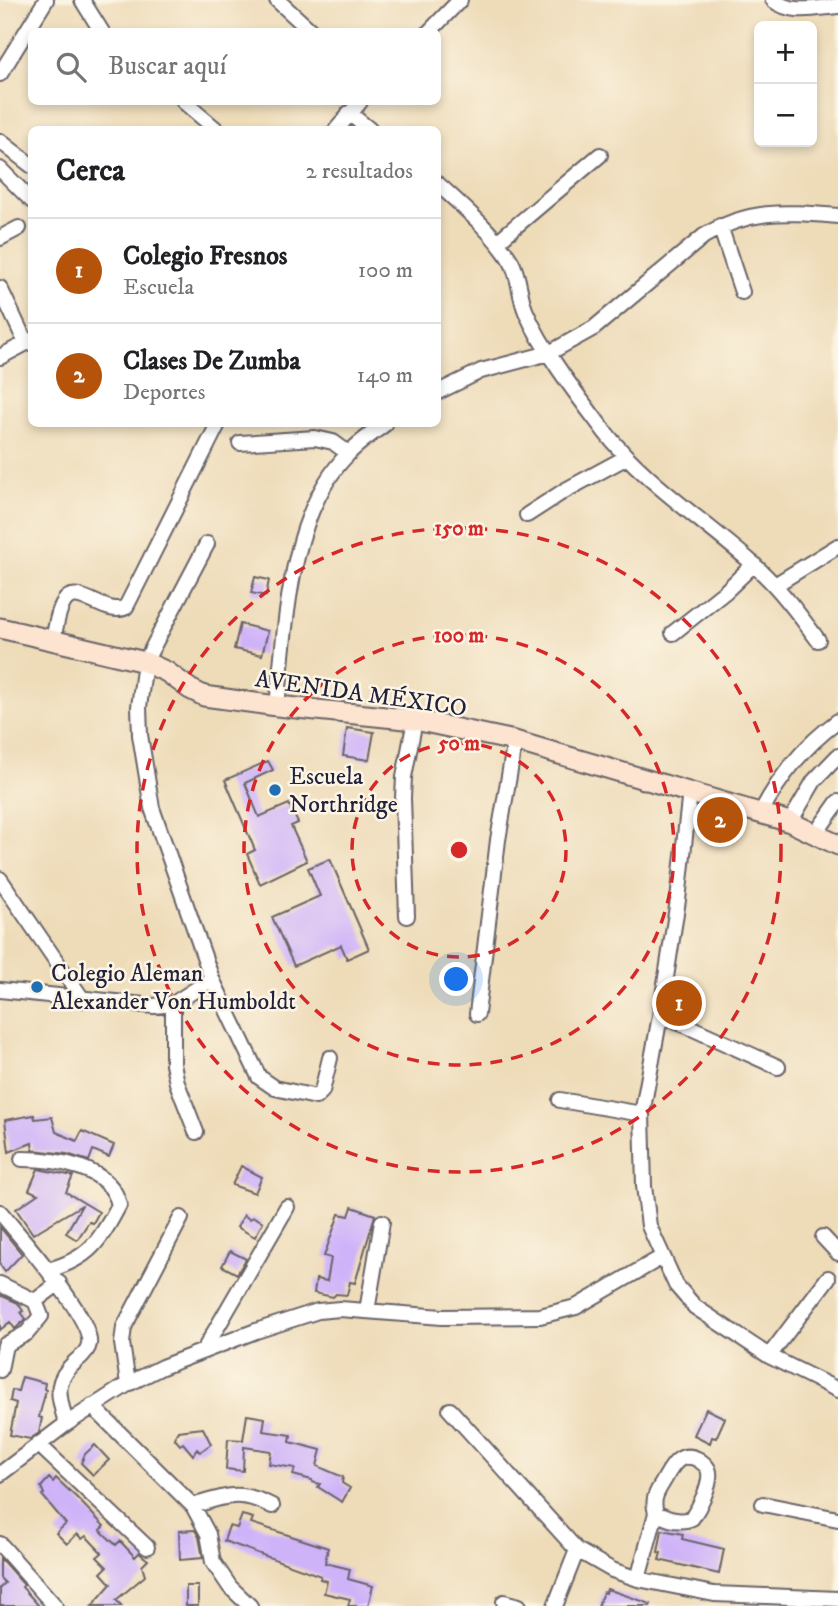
<!DOCTYPE html>
<html lang="es">
<meta charset="utf-8">
<style>
:root{--surface:#fff;--page:#f2f2f2;--text:#202124;--muted:#757577;--line:#e0e0e0;--accent:#b45309}
body{margin:0;font-family:"IM FELL DW Pica",serif;background:var(--page);color:var(--text)}
.controls{position:absolute;right:21px;top:21px;display:grid;overflow:hidden;border-radius:10px;box-shadow:0 4px 10px #0003}
.controls button{width:63px;height:63px;display:grid;place-items:center;padding:0;border:0;border-bottom:2px solid var(--line);background:var(--surface);color:var(--text);font:35px sans-serif}
.you{position:absolute;left:457px;top:980px;width:24px;height:24px;margin:-18px;border:5px solid #fff;border-radius:50%;background:#1a73e8;box-shadow:0 0 0 10px #1a73e833}
.badge{display:grid;place-items:center;width:46px;height:46px;border-radius:50%;background:var(--accent);color:#fff;font-size:23px;font-weight:700}
.pin{position:absolute;translate:-50% -50%;border:4px solid #fff;box-shadow:0 2px 7px #0006}
.list{margin:0;padding:0;list-style:none}
h2{display:flex;justify-content:space-between;align-items:center;height:91px;margin:0;padding:0 28px;font-size:30px}
h2 small{font-size:23px;font-weight:400;color:var(--muted)}
.list li{display:grid;grid-template-columns:46px 1fr auto;gap:21px;align-items:center;box-sizing:border-box;height:105px;padding:0 28px;border-top:2px solid var(--line)}
.list b{display:block;font-size:26px;white-space:nowrap}
.list p{margin:0;font-size:23px;white-space:nowrap;color:var(--muted)}
.list em{font-size:23px;font-style:normal;color:var(--muted)}
.icon{flex:none;width:38px;height:38px;fill:none;stroke:currentColor;stroke-width:2;stroke-linecap:round;stroke-linejoin:round}
.map{position:relative;flex:none;width:838px;height:1606px;overflow:hidden}
.search{position:absolute;background:var(--surface);box-shadow:0 4px 10px #0003;left:28px;top:28px;width:413px;height:77px;display:flex;align-items:center;gap:18px;box-sizing:border-box;padding:0 24px;border-radius:10px;color:var(--muted);font-size:26px}
.panel{position:absolute;background:var(--surface);box-shadow:0 4px 10px #0003;left:28px;top:126px;width:413px;height:301px;border-radius:10px}
.map>svg:first-child{display:block}
</style>
<div class="map">
<svg width="838" height="1606" viewBox="0 0 838 1606">
<rect width="100%" height="100%" fill="#fcf5e5"/>
<filter id="ink" filterUnits="userSpaceOnUse"><feTurbulence type="fractalNoise" baseFrequency=".0143" numOctaves="2"/><feDisplacementMap in="SourceGraphic" scale="14" xChannelSelector="R" yChannelSelector="G"/><feConvolveMatrix kernelMatrix="1 2 1 2 8 2 1 2 1" color-interpolation-filters="sRGB"/></filter>
<filter id="wash" filterUnits="userSpaceOnUse"><feTurbulence type="fractalNoise" baseFrequency=".00686" numOctaves="4" result="noise"/><feDisplacementMap in="SourceGraphic" scale="28" xChannelSelector="R" yChannelSelector="G"/><feGaussianBlur stdDeviation="1.57" result="paint"/><feColorMatrix in="noise" values="0 0 0 0 0 0 0 0 0 0 0 0 0 0 0 0 0 1.4 0 .05"/><feComposite in="paint" operator="in"/></filter>
<g filter="url(#wash)">
<rect width="100%" height="100%" fill="#eedcb9"/>
<g id="blocks">
<!-- building -->
<path fill="#cfb3f9" d="M255,577L269,580L266,596L251,593Z
M240,624L268,631L262,655L234,649Z
M347,728L374,732L369,760L343,756Z
M268,761L273,770L245,783L259,817L289,804L298,823L291,826L307,861L260,884L247,854L255,850L225,780Z
M330,859L369,949L347,959L341,945L294,966L272,917L320,896L308,868Z
M34,1115L35,1119L52,1117L56,1132L77,1141L82,1131L114,1145L109,1157L93,1150L89,1161L67,1154L33,1150L32,1143L9,1152L5,1120Z
M241,1166L262,1177L255,1193L232,1185Z
M38,1169L73,1176L66,1192L99,1212L93,1223L89,1222L77,1240L66,1233L82,1205L33,1234L16,1209L38,1194L29,1190Z
M352,1207L375,1215L355,1283L350,1282L347,1295L336,1294L333,1297L314,1293L316,1279L327,1281L331,1258L324,1256L339,1214L349,1216Z
M244,1215L249,1219L254,1217L263,1222L255,1237L237,1227Z
M0,1227L22,1254L5,1272L0,1265Z
M230,1251L246,1259L237,1274L222,1266Z
M0,1295L18,1303L23,1311L21,1312L26,1319L15,1329L10,1322L0,1330Z
M22,1377L45,1383L44,1389L46,1390L39,1417L42,1418L39,1433L30,1439L10,1435L16,1403L10,1401L12,1390L18,1391Z
M706,1409L725,1418L716,1438L712,1437L710,1443L694,1435Z
M247,1415L265,1418L263,1431L291,1435L290,1442L321,1450L317,1466L343,1477L342,1483L350,1488L342,1502L318,1487L320,1484L312,1482V1480L293,1475L295,1468L269,1464L271,1451L244,1447L243,1471L226,1469L228,1439L243,1440Z
M203,1428L211,1444L200,1452L197,1449L193,1455L183,1443L180,1445L174,1438L178,1431Z
M95,1445L109,1460L93,1475L81,1463L85,1454Z
M49,1478L53,1482L56,1478L77,1498L104,1526L100,1530L116,1545L120,1541L135,1557L139,1553L148,1560L142,1566L145,1576L116,1600L122,1606H92L111,1584L101,1573L107,1567L97,1557L102,1553L86,1536L82,1539L77,1534L67,1544L56,1533L66,1524L42,1495L44,1494L41,1487Z
M242,1515L253,1518L251,1523L328,1548L325,1563L350,1569L348,1579L373,1586L368,1606H348L350,1599L324,1593L327,1581L320,1579L321,1576L224,1541L229,1526L237,1528Z
M195,1530L199,1537L203,1558L180,1560L179,1531Z
M662,1530L683,1534L682,1539L724,1549L719,1574L659,1560L661,1553L658,1552Z
M0,1558L24,1585L22,1587L39,1606H0V1588L5,1583L0,1578Z
M186,1586H198V1606H186Z
M607,1589L651,1604L650,1606H598L603,1592L606,1593Z"/>
</g>
</g>
<g filter="url(#ink)">
<use href="#blocks" fill-opacity="0" stroke="#696367" stroke-width="2"/>
<g fill="none" stroke-linecap="round" stroke-linejoin="round">
<!-- minor casing -->
<g stroke="#696367" stroke-width="18">
<path id="minor" d="M82,0L102,32
M277,0L312,32
M773,0C792,15 816,8 838,6
M429,32L460,0
M0,74L46,0
M184,102L217,130
M349,113L370,130
M336,130L360,102
M0,141L32,166
M0,169L32,201
M438,184C463,207 493,232 511,261C520,277 519,296 526,312C544,353 578,396 605,432C642,480 706,522 752,563C778,586 798,613 818,640
M720,226L742,292
M0,238L19,228
M497,242L600,155
M0,288L26,343
M0,357L32,340
M438,392L481,371L549,353L594,328L704,236C750,208 786,212 838,216
M240,443L315,438L333,442L348,453
M527,515L564,491L627,457
M207,544L145,662L139,707L140,735L152,808L212,979L259,1077L275,1088L316,1097L322,1091L330,1058
M775,585L838,546
M673,633L726,591L754,564
M53,640C56,628 57,612 64,602C76,581 106,618 126,607L218,424
M277,706C286,626 288,515 348,454C358,443 373,433 385,424
M690,791L678,900L660,1016L642,1114L644,1186L649,1226L676,1285L695,1307L769,1356L838,1390
M761,812C781,775 804,746 838,721
M790,822L814,781L838,756
M816,833L838,802
M0,879L83,1000
M407,916L403,798L404,777L415,720
M0,990L154,1006L173,1004L212,979
M173,1004V1064L177,1083L196,1132
M477,1014L498,840L515,741
M660,1016L685,1025L778,1067
M560,1100L642,1114
M22,1159C55,1159 111,1166 119,1205C100,1241 89,1259 48,1270
M0,1212C18,1234 94,1319 89,1344C88,1351 81,1357 76,1361C52,1383 59,1395 66,1424
M823,1237L838,1253
M0,1284L35,1301
M367,1311L382,1222
M204,1350L287,1207
M769,1356L828,1278
M0,1370L5,1345L27,1333L41,1316L35,1301L59,1283
M128,1384L122,1343L124,1327L181,1218
M92,1406L193,1506L208,1534L213,1562L230,1587L250,1606
M450,1410L577,1550L612,1570L638,1579L714,1594L838,1599
M38,1444L147,1547
M0,1474L66,1424L128,1384L162,1367L256,1331L318,1311L340,1309L442,1317L540,1316L576,1307L662,1257
M763,1504L838,1519
M193,1506C226,1496 239,1489 272,1506
M0,1544L55,1606
M638,1579L656,1513C652,1500 656,1493 663,1482C671,1468 679,1449 699,1460C703,1463 708,1466 709,1472C711,1485 699,1508 692,1518C680,1524 667,1519 656,1513
M504,1602L519,1606
M555,1606L577,1550"/>
</g>
<!-- secondary casing -->
<g stroke="#696367" stroke-width="23">
<path id="secondary" d="M0,628L145,662L167,672L190,689L204,696L277,706L415,720L515,741L790,822L838,845"/>
</g>
<!-- minor -->
<use href="#minor" stroke="#fff" stroke-width="14"/>
<!-- secondary -->
<use href="#secondary" stroke="#fde4d0" stroke-width="19"/>
</g>
</g>
<!-- distance rings -->
<g fill="none" stroke="#d62828" stroke-width="3.5" stroke-dasharray="12 9">
<circle cx="459" cy="850" r="107"/>
<circle cx="459" cy="850" r="215"/>
<circle cx="459" cy="850" r="322"/>
</g>
<!-- markers -->
<g fill="#1f6fb2" stroke="#fcf5e5" stroke-width="2.5">
<circle cx="275" cy="790" r="7"/>
<circle cx="37" cy="987" r="7"/>
</g>
<g text-anchor="middle" stroke-width="5" stroke-linejoin="round" paint-order="stroke">
<!-- street labels -->
<g font-size="24" fill="#22223b" stroke="#fcf5e5">
<text transform="translate(361 693) rotate(8)" y="8">AVENIDA MÉXICO</text>
</g>
<!-- poi labels -->
<g font-size="24" fill="#22223b" stroke="#fcf5e5" text-anchor="start">
<text x="289" y="784">Escuela<tspan x="289" dy="28">Northridge</tspan></text>
<text x="51" y="981">Colegio Aleman<tspan x="51" dy="28">Alexander Von Humboldt</tspan></text>
</g>
</g>
<circle cx="459" cy="850" r="10" fill="#d62828" stroke="#fcf5e5" stroke-width="3.5"/>
<g font-size="21" text-anchor="middle" font-weight="bold" fill="#d62828" stroke="#fcf5e5" stroke-width="5" stroke-linejoin="round" paint-order="stroke">
<text x="459" y="535">150 m</text>
<text x="459" y="642">100 m</text>
<text x="459" y="750">50 m</text>
</g>
</svg>
<div class="controls">
<button>+</button>
<button>−</button>
</div>
<div class="you"></div>
<div class="pin badge" style="left:679px;top:1003px">1</div>
<div class="pin badge" style="left:720px;top:820px">2</div>
<div class="search"><svg class="icon" aria-label="search" viewBox="0 0 24 24"><circle cx="10" cy="10" r="6"/><path d="M15 15l6 6"/></svg>Buscar aquí</div>
<section class="panel">
<h2>Cerca<small>2 resultados</small></h2>
<ul class="list">
<li><span class="badge">1</span><div><b>Colegio Fresnos</b><p>Escuela</p></div><em>100 m</em></li>
<li><span class="badge">2</span><div><b>Clases De Zumba</b><p>Deportes</p></div><em>140 m</em></li>
</ul>
</section>
</div>
